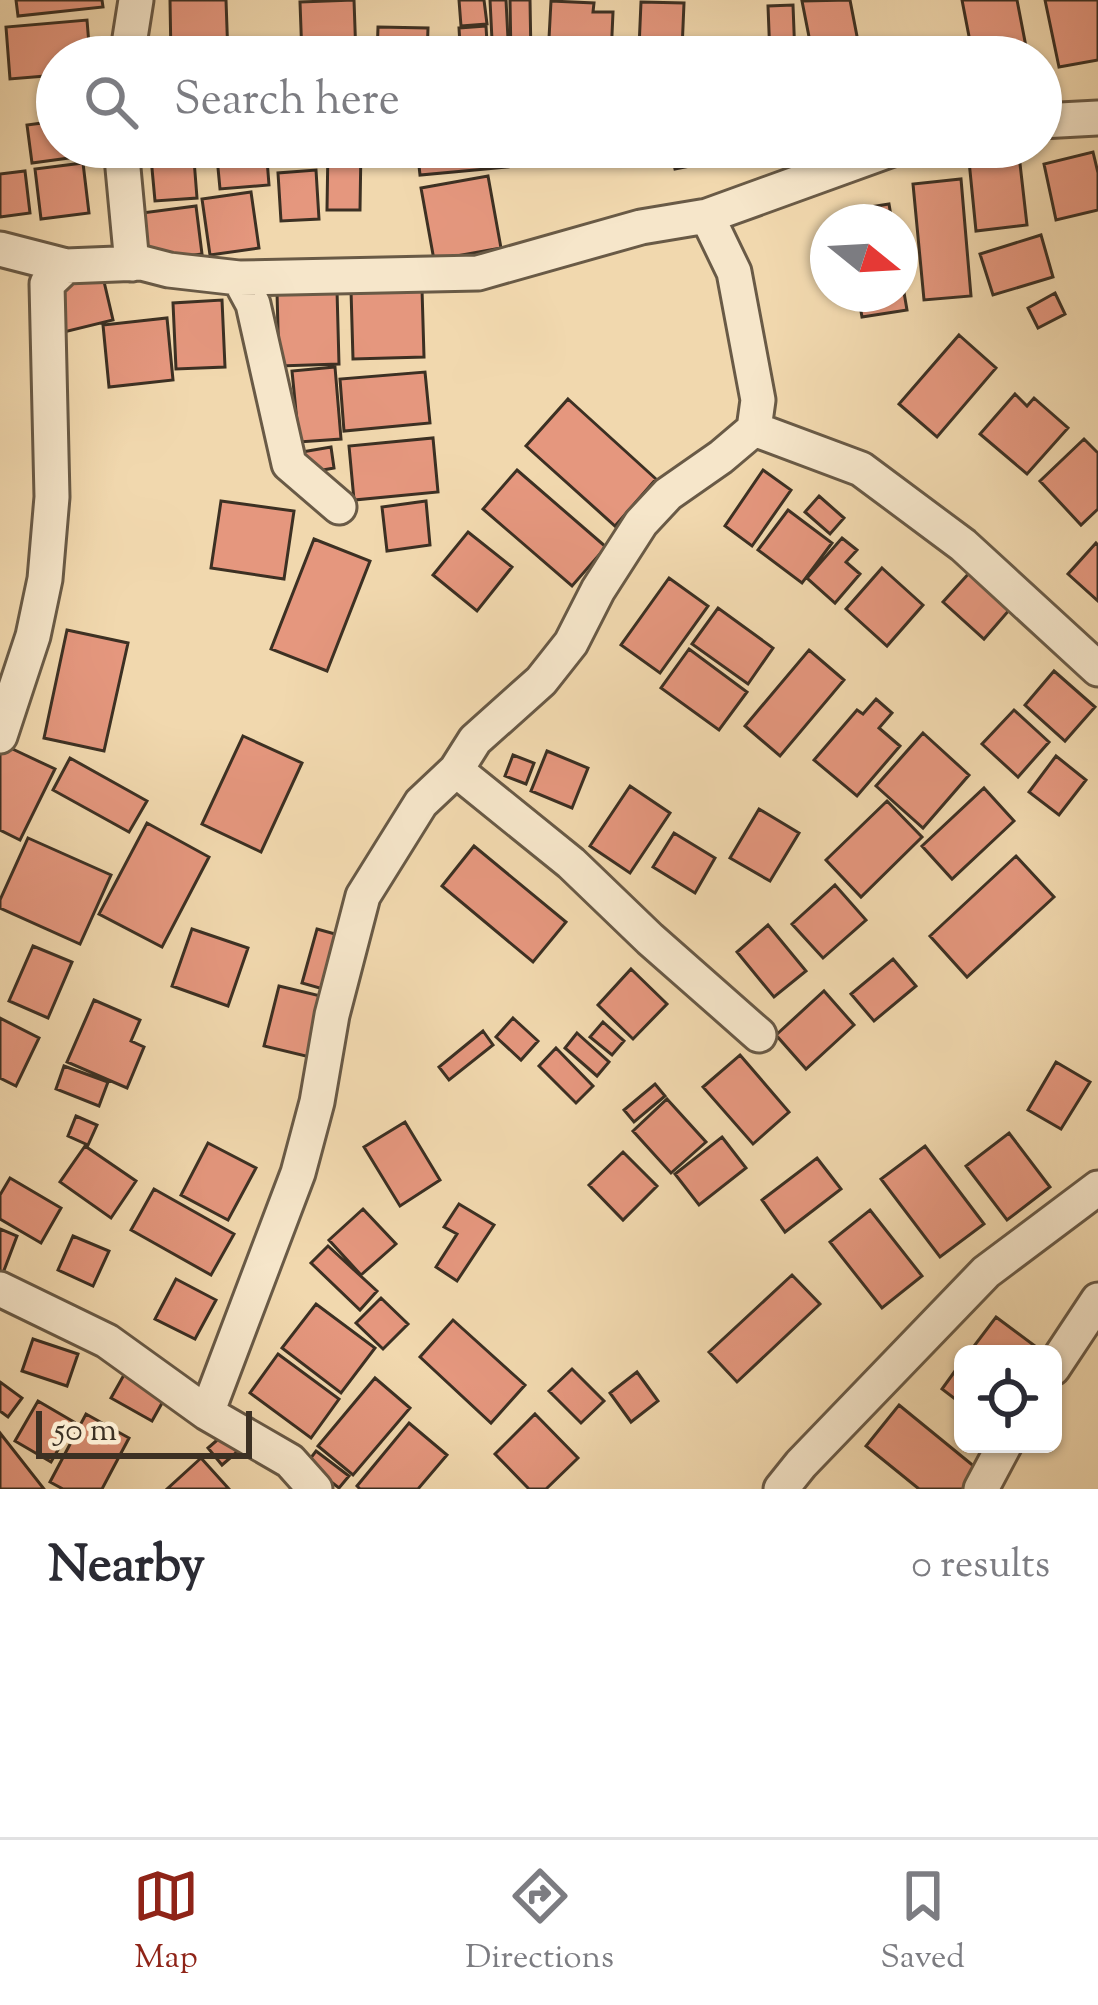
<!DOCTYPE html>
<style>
:root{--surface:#fff;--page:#f7f7f7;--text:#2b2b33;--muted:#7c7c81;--line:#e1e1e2;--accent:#8f2418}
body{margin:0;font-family:"Sorts Mill Goudy",serif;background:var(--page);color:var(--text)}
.controls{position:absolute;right:36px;bottom:36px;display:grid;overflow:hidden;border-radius:18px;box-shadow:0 3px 9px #0004}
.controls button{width:108px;height:108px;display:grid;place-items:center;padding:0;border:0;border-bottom:3px solid var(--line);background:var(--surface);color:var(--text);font:60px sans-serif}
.compass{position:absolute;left:810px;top:204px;width:108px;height:108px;border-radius:50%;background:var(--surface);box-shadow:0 3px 9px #0004;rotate:108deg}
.scale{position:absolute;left:36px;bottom:30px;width:216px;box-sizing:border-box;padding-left:12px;border:6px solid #3c3023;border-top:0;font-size:33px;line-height:42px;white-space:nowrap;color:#3c3023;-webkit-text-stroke:9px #f6e6ca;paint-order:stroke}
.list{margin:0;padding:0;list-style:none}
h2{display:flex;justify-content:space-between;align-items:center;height:156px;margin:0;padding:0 48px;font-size:51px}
h2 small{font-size:39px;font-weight:400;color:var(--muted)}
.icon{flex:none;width:66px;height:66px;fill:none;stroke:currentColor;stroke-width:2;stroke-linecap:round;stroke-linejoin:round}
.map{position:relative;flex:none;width:1098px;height:1489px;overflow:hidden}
.search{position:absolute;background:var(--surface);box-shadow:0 3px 9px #0004;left:36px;right:36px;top:36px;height:132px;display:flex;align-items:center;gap:30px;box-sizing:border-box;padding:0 42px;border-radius:66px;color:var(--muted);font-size:45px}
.sheet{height:348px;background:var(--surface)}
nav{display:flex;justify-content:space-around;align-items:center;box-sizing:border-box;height:168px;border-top:3px solid var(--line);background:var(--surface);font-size:33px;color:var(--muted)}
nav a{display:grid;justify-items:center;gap:6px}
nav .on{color:var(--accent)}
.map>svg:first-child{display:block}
</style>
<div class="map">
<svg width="1098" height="1489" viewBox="0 0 1098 1489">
<rect width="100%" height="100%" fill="#f1d8ae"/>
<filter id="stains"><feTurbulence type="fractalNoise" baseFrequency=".00167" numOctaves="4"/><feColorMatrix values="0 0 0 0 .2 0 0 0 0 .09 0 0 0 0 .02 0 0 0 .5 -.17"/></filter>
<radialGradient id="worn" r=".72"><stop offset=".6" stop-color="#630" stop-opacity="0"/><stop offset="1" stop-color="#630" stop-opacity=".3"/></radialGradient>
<!-- building -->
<path fill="#e5977e" stroke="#3c3023" stroke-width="3" d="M16,0H102L103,7L18,16Z
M170,0H226L228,57H171Z
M354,0L356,57H302L300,2Z
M459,0H484L487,24L461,26Z
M490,0H506L508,39L492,40Z
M510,0H530L531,57H511Z
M850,0L861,57H813L802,1Z
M962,0H1017L1028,57H973Z
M1045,0H1098V60L1059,67Z
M551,1L594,3L593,12H613L611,57H548Z
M641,2L684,3L682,50L639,48Z
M793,5L795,57H770L768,6Z
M87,20L90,57H57V75L10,79L6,27Z
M486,26L487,43L460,45L459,28Z
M378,27L428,28L427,57H377Z
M498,45V57H433L432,49Z
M57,121V147H83L84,156L32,163L27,125Z
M150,147H193L197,198L155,201Z
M216,147H266L269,185L220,189Z
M328,147H361L360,210H327Z
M417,147H506L508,167L420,175Z
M670,147H725L698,153L700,164L675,169Z
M1093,152L1098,173V210L1056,220L1044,164Z
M1019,155L1027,225L976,231L969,161Z
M83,163L89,213L41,219L35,169Z
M316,170L319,219L281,221L278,173Z
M25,171L30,213L0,217V174Z
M488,176L501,248L434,260L421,188Z
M961,179L971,296L924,300L913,184Z
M251,192L259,248L210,255L202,199Z
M889,204L892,222H847L845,211Z
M196,206L202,254L149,261L142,213Z
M1041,235L1053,277L993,295L980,254Z
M900,269L907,310L862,317L858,294H900Z
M102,273L113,320L64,332L52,286Z
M422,289L424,357L353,359L351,290Z
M337,290L339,364L279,366L277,292Z
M1055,293L1065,314L1038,328L1028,308Z
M222,300L225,367L176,369L173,303Z
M167,318L173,380L109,387L103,325Z
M959,335L996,368L937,437L899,404Z
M335,367L341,439L299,442L292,371Z
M425,372L430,423L344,431L340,379Z
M1015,394L1027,406L1034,398L1068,428L1027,474L980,434Z
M568,399L656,479L615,526L526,446Z
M433,438L438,492L354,500L349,446Z
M1084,439L1098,453V509L1081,525L1040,481Z
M331,447L334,468L306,473L302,452Z
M517,470L606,547L572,586L483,509Z
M763,470L791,490L752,546L725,526Z
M819,496L844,518L830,534L805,512Z
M221,501L294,511L284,579L211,568Z
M426,501L430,545L387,551L382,507Z
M788,510L832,543L802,583L758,550Z
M468,532L512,567L477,611L433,575Z
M842,538L857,550L846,562L860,574L835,603L807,578Z
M314,539L370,561L327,671L271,649Z
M1096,543L1098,545V601L1068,574Z
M882,568L923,605L887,646L846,609Z
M970,572L1011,608L984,639L943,602Z
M669,578L708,606L660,673L621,645Z
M718,608L773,648L748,684L692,644Z
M67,630L128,643L104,751L44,738Z
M689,649L747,692L719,730L661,688Z
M809,650L844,680L780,756L745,726Z
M1054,671L1095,707L1065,741L1025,705Z
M876,699L892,713L879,728L900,746L857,796L814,760L857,710L863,714Z
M1014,710L1049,742L1018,777L982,744Z
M923,733L969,775L923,828L876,786Z
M243,736L302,763L261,852L202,824Z
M4,745L55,769L20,840L0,830V753Z
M547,751L588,768L572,808L531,791Z
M513,755L534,763L526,784L505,776Z
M1056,756L1086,780L1059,815L1029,792Z
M70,758L147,801L129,832L53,790Z
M630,786L670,813L630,873L590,846Z
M984,788L1014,821L952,879L922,846Z
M887,801L922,837L861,897L826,860Z
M759,809L799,833L770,881L730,858Z
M147,823L209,857L162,947L99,914Z
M674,833L715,858L695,893L653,867Z
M28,838L111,875L80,944L0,908V900Z
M474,846L566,922L533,962L442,886Z
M1016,856L1054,897L967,977L930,936Z
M835,885L866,920L823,958L792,924Z
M768,925L806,971L774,997L737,952Z
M192,929L248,948L228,1006L172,986Z
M317,929L346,937L330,991L302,983Z
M33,946L72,962L48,1018L9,1001Z
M893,959L916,986L874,1021L851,994Z
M631,969L667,1004L633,1039L598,1005Z
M279,986L329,998L314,1058L264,1046Z
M824,991L854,1025L806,1069L776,1035Z
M94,1000L140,1020L131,1041L144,1047L127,1088L67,1062Z
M0,1018L39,1038L16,1086L0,1078Z
M513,1018L538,1041L521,1060L496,1037Z
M603,1022L624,1041L612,1055L590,1037Z
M483,1031L493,1045L449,1080L439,1067Z
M577,1033L609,1062L597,1076L565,1048Z
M556,1048L593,1086L576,1103L539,1066Z
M740,1055L789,1112L753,1144L703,1087Z
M1056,1062L1090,1082L1061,1129L1028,1110Z
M64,1066L108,1082L99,1106L56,1089Z
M655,1084L665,1096L634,1122L624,1110Z
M667,1099L706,1142L671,1173L633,1131Z
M76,1116L97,1125L88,1145L68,1136Z
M405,1122L440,1180L400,1206L364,1147Z
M1009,1133L1050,1187L1007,1220L966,1166Z
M722,1137L746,1168L699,1205L675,1174Z
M208,1143L256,1168L228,1220L181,1195Z
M85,1146L136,1181L111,1218L60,1182Z
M925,1146L984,1224L940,1257L881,1179Z
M623,1152L657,1186L623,1220L589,1185Z
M817,1158L841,1189L785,1232L762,1200Z
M10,1178L61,1208L41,1243L0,1219V1195Z
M154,1189L234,1234L211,1275L131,1230Z
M459,1204L494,1225L457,1281L436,1267L457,1234L444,1227Z
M363,1209L396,1244L361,1275L329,1240Z
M870,1210L922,1276L882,1308L830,1242Z
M0,1229L17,1236L3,1273L0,1271Z
M73,1236L109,1251L93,1286L58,1270Z
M328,1246L377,1291L360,1310L311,1263Z
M792,1275L820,1304L737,1382L709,1352Z
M176,1279L216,1300L195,1339L155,1319Z
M381,1298L408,1324L383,1349L356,1323Z
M316,1304L375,1348L341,1393L282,1348Z
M996,1317L1039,1349L1035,1354H968Z
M453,1320L525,1385L491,1423L420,1357Z
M33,1339L78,1354L67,1386L22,1371Z
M278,1354L339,1399L311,1438L250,1393Z
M963,1360V1405L942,1389Z
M572,1369L604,1401L581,1423L549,1391Z
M637,1372L658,1401L631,1422L610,1393Z
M125,1373L166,1396L152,1421L111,1398Z
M375,1378L410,1408L353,1475L318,1446Z
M0,1382L22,1398L8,1417L0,1411Z
M38,1401L74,1422L51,1462L15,1441Z
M899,1405L981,1472L967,1489H919L866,1446Z
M86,1414L129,1438L102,1489H63L50,1482Z
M535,1414L578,1458L546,1489H529L495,1454Z
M409,1423L447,1455L418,1489H360L357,1486Z
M0,1433L44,1489H0Z
M223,1435L237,1452L222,1465L208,1448Z
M316,1451L349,1476L339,1488L307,1463Z
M201,1458L229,1489H167Z"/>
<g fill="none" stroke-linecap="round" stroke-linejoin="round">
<!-- minor casing -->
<g stroke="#695a46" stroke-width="39">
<path id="minor" d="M127,57L136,0
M1041,121L1098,118
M121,147L132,264
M0,249L66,266
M239,278L253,304L289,464L339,507
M754,429L861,469L963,545L1098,669
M0,736L33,636L45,579L52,497L47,284L66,266L142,263L169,270L239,278L478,273L641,227L707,216L898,147
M456,770L571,863L650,939L759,1035
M0,1289L107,1341L207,1413L290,1461L315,1489
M1053,1368L1098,1300
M207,1413L298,1173L317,1102L332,1015L363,896L421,803L456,770L475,740L541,681L571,643L598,590L641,523L668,494L721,457L754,429L758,400L734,272L707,216
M781,1489L801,1464L986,1272L1098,1188
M981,1489L1005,1444"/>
</g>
<!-- minor -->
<use href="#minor" stroke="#f6e6ca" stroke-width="33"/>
</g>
<rect width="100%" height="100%" filter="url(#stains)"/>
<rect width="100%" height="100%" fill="url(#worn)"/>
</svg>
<div class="controls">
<button><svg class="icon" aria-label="locate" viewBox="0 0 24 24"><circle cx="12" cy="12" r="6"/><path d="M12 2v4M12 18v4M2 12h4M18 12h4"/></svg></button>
</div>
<svg class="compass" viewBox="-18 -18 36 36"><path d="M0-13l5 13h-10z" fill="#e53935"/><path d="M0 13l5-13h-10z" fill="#7c7c81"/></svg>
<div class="scale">50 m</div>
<div class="search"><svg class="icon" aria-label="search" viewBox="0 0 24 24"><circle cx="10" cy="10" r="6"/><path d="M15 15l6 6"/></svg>Search here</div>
</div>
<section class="sheet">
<h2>Nearby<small>0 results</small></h2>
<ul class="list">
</ul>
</section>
<nav>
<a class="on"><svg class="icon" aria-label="map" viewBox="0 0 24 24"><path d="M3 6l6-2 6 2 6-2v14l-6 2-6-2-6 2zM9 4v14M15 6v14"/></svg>Map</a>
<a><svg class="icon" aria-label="directions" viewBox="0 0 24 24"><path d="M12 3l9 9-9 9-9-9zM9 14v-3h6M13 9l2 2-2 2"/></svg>Directions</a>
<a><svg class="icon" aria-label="saved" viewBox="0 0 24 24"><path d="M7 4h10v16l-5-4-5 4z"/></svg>Saved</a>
</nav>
